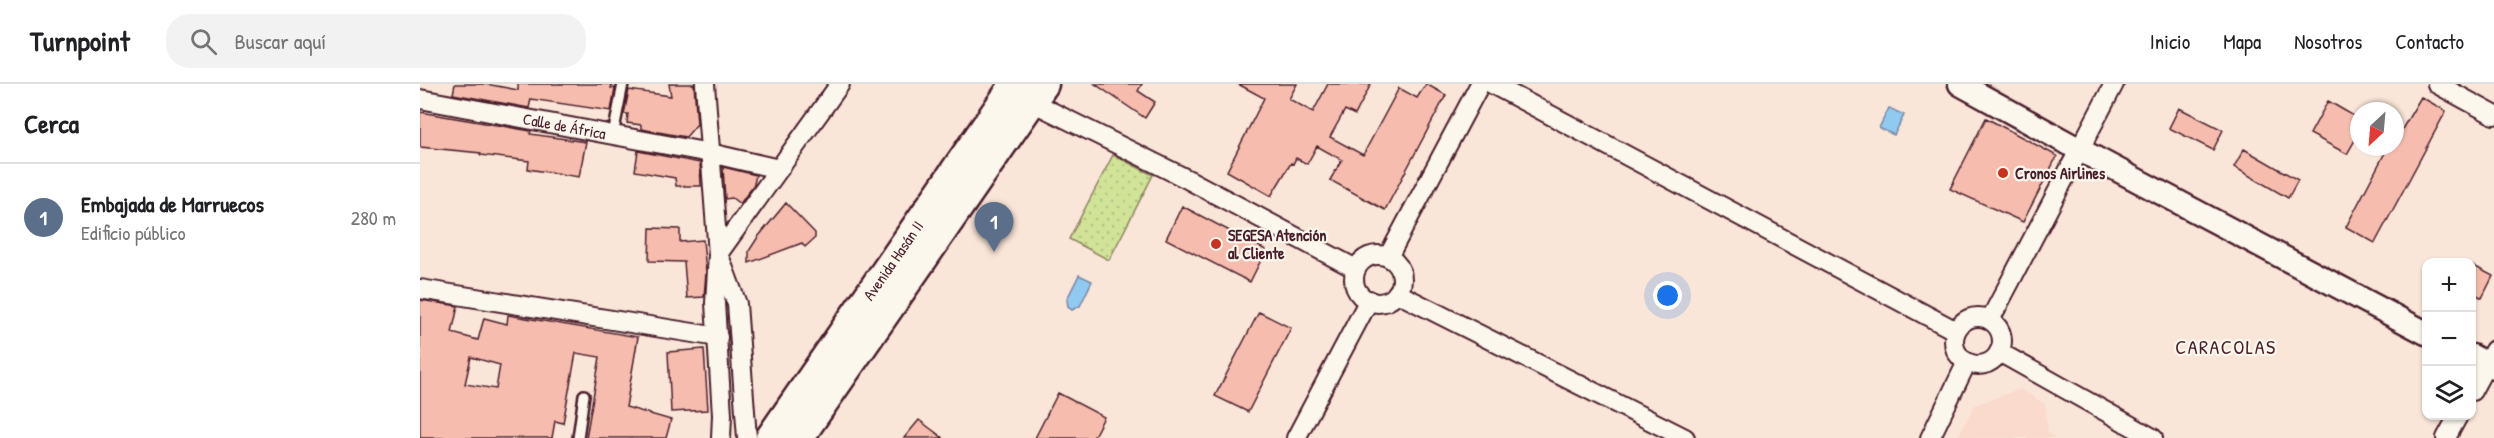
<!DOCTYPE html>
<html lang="es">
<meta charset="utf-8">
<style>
:root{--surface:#fff;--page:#f2f2f2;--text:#202124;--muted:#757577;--line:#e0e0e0;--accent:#2563eb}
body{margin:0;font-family:"Patrick Hand",sans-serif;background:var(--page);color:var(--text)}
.controls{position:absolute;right:18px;bottom:18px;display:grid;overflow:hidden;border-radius:12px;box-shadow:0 2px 4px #0004}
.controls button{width:54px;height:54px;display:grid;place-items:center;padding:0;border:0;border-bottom:2px solid var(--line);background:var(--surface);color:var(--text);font:30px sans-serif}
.compass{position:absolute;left:1930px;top:18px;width:54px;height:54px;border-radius:50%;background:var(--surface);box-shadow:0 2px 4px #0004;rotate:206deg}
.you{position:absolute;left:1248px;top:212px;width:21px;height:21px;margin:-15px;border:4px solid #fff;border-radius:50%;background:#1a73e8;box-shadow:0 0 0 9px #1a73e833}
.badge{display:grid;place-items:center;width:39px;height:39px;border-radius:50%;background:var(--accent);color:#fff;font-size:20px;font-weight:700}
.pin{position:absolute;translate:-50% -50px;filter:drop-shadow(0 2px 3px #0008)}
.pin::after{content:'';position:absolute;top:32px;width:21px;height:18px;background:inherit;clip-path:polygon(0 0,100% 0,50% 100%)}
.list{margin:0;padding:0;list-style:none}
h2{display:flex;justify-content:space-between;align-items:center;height:78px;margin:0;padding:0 24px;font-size:26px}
h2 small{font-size:20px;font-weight:400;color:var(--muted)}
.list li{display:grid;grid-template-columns:39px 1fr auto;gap:18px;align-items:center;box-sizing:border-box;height:108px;padding:0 24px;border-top:2px solid var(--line)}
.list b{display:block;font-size:22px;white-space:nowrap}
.list p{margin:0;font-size:20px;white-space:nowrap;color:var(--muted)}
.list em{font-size:20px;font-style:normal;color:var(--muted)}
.icon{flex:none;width:33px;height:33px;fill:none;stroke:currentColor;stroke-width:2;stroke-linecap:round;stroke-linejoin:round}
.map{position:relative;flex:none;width:2074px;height:354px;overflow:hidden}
header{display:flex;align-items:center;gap:36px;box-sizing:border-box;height:84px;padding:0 30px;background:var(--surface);border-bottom:2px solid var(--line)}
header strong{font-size:28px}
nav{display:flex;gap:33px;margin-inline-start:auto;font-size:21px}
.search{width:420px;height:54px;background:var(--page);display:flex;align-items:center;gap:15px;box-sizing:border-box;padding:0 21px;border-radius:24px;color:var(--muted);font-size:22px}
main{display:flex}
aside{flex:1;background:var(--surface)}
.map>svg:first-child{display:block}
</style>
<header>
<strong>Turnpoint</strong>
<div class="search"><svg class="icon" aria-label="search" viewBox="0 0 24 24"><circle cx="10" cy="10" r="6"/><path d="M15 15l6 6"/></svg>Buscar aquí</div>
<nav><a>Inicio</a><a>Mapa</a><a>Nosotros</a><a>Contacto</a></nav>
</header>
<main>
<aside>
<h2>Cerca<small></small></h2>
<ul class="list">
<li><span class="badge" style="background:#5c6f8a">1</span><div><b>Embajada de Marruecos</b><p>Edificio público</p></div><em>280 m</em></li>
</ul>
</aside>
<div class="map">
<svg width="2074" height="354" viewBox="0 0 2074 354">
<defs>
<pattern id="park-dots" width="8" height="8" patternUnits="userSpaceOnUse" patternTransform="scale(1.5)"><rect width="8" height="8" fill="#d0e397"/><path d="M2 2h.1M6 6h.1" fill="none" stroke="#b4c282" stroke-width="1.8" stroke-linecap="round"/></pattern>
</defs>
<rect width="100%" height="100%" fill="#fae6d9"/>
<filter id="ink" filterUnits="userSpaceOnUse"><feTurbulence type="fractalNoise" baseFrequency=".0167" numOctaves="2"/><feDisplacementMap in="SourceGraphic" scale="12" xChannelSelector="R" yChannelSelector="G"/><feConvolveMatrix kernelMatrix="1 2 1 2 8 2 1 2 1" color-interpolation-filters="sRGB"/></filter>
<g filter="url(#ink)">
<!-- built -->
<path fill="#f9dacc" d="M1600,305L1625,320L1628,349L1635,354H1537L1555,321Z"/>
<!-- park -->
<path fill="url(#park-dots)" stroke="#8d8161" stroke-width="1.5" d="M693,71L733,91L689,176L649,155Z"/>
<!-- water -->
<path fill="#91caf1" stroke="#7586a2" stroke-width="1.5" d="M1469,24L1484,31L1474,51L1459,44Z
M659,191L672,197L660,222L652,226L648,223L647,215Z"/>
<!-- building -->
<path fill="#f6bdae" stroke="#4a1f2b" stroke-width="1.5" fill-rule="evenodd" d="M35,0H66L98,6V0H192L191,4H195L191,27L111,15L109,24L33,10Z
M249,0H274L277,40L266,53L221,45V41L207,39L208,30H204L209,6L251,12Z
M675,0H722L718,7L735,18L725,34Z
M818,0H877L869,15L893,28L908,0H951L935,31L925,26L910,53L943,71L979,4L997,14L1006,0L1026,11L965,126L910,96L922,76L897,62L887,80L876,74L873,80L871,79L851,112L807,87L844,14Z
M2001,13L2026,27L1955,159L1926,143L1968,63H1975V57Z
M1908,17L1939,35V49L1927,70L1890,50Z
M1759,24L1803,46L1793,66L1749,44Z
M0,28L111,47L110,50L166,58L159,93L108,85L109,77L60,71L61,69L0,63Z
M1566,34L1637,72L1603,138L1530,105Z
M1824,65L1878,96L1868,114L1814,83Z
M218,67L280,79L281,102H256L255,94L215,87Z
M303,83L336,91L334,100L320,120L312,114L305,115Z
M366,119L395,149V154L385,163L382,159L329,179V167L338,153Z
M762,122L846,166L830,198L746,155Z
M230,144L260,145V158L283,156L286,188L284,213L267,214L264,178L229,177Z
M2052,181L2073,192L2062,214L2052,208Z
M0,216L38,222L32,249L58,256L64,234L87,240L88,231L218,253L206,323L251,336L246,354H166L180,273L156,269L143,339L135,337L132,354H0ZM51,273L80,281L76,305L45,300Z
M839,228L871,244L828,328L795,312Z
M284,265L288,326L251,328L248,268Z
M638,309L684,333L673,354H615Z
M499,336L523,354H484Z"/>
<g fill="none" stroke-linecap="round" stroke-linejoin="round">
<!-- service casing -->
<g stroke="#4a1f2b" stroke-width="14">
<path id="service" d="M193,51L203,0
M158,354L164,311"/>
</g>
<!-- minor casing -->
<g stroke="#4a1f2b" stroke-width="22">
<g id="minor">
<path d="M285,0L298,170L295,219L302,331L301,354"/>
<path d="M1072,0L1536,247"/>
<path d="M2017,0L2074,31"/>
<path id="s1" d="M0,15L290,69L359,85"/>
<path d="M612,18L769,96L936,185"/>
<path d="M298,170L420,0"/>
<circle cx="958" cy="195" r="24"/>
<path d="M968,173L1060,0"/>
<path d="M301,177L317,220L327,354"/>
<path d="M0,205L298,253"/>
<path d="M977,209L1265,354"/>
<circle cx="1558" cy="257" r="24"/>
<path d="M1570,236L1694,0"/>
<path d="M1579,268L1733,354"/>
<path d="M2052,307L2074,266"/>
<path d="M876,354L949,216"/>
<path d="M1510,354L1547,278"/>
<path d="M2026,354L2038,332"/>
</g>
</g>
<!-- tertiary casing -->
<g stroke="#4a1f2b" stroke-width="27">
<path id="tertiary" d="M1540,0L1660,66L2006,249
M2052,272L2074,284"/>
</g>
<!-- primary casing -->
<g stroke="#4a1f2b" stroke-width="33">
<g id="primary">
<path id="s2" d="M350,354L595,0"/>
<path d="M379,354L624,0"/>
</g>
</g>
<!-- service -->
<use href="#service" stroke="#fbf7ec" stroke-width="9"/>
<!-- minor -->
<use href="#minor" stroke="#fbf7ec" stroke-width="18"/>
<!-- tertiary -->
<use href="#tertiary" stroke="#fbf7ec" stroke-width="22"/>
<!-- primary -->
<use href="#primary" stroke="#fbf7ec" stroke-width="28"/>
</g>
</g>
<!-- markers -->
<g fill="#c8321e" stroke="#fbf7ec" stroke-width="2">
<circle cx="1583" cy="89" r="6"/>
<circle cx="796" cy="160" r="6"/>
</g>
<g text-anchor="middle" stroke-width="4.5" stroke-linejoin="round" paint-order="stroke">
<!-- street labels -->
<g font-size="16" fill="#4a1f2b" stroke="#fbf7ec">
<text dy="6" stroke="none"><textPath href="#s1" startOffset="147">Calle de África</textPath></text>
<text dy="6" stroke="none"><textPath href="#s2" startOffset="216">Avenida Hasán II</textPath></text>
</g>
<!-- poi labels -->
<g font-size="16" font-weight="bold" fill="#4a1f2b" stroke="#fbf7ec" text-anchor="start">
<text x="1595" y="95">Cronos Airlines</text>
<text x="808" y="157">SEGESA Atención<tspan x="808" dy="18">al Cliente</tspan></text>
</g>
<!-- quarter labels -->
<g font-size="20" letter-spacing="1.5" fill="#4a1f2b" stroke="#fbf7ec">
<text x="1806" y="270">CARACOLAS</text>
</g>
</g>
</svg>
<div class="controls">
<button>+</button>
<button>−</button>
<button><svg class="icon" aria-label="layers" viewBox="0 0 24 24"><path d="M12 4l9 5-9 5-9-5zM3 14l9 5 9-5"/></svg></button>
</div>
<svg class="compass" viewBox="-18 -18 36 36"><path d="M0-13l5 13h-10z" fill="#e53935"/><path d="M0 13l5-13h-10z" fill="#757577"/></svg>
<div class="you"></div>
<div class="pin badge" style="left:574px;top:168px;background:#5c6f8a">1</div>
</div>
</main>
